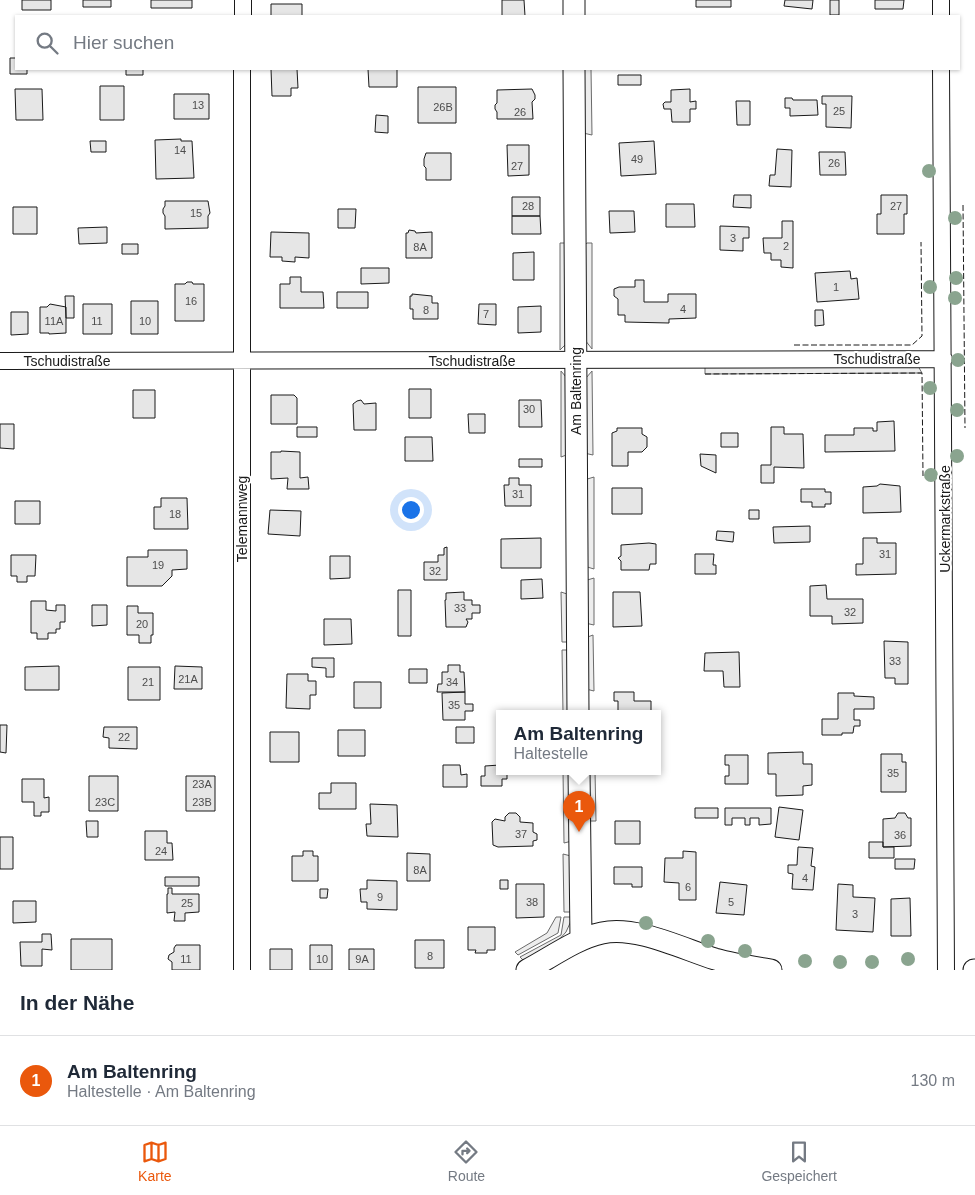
<!DOCTYPE html>
<html lang="de">
<meta charset="utf-8">
<style>
:root{--surface:#fff;--page:#f2f2f3;--text:#1f2937;--muted:#747a83;--line:#e0e1e3;--accent:#ea580c}
body{margin:0;font-family:Arial,sans-serif;background:var(--page);color:var(--text)}
.you{position:absolute;left:410px;top:509px;width:18px;height:18px;margin:-12px;border:4px solid #fff;border-radius:50%;background:#1a73e8;box-shadow:0 0 0 8px #1a73e833}
.badge{display:grid;place-items:center;width:32px;height:32px;border-radius:50%;background:var(--accent);color:#fff;font-size:16px;font-weight:700}
.pin{position:absolute;translate:-50% -41px;filter:drop-shadow(0 1px 2px #0008)}
.pin::after{content:'';position:absolute;top:26px;width:18px;height:15px;background:inherit;clip-path:polygon(0 0,100% 0,50% 100%)}
.popup{position:absolute;left:496px;top:710px;width:165px;height:65px;box-sizing:border-box;display:grid;place-content:center;border-radius:0px;background:var(--surface);filter:drop-shadow(0 1px 4px #0005);font-size:16px;white-space:nowrap;color:var(--muted)}
.popup b{font-size:19px;color:var(--text)}
.popup::after{content:'';position:absolute;left:50%;top:100%;margin-left:-10px;border:10px solid transparent;border-top-color:var(--surface)}
.list{margin:0;padding:0;list-style:none}
h2{display:flex;justify-content:space-between;align-items:center;height:65px;margin:0;padding:0 20px;font-size:21px}
h2 small{font-size:16px;font-weight:400;color:var(--muted)}
.list li{display:grid;grid-template-columns:32px 1fr auto;gap:15px;align-items:center;box-sizing:border-box;height:90px;padding:0 20px;border-top:1px solid var(--line)}
.list b{display:block;font-size:19px;white-space:nowrap}
.list p{margin:0;font-size:16px;white-space:nowrap;color:var(--muted)}
.list em{font-size:16px;font-style:normal;color:var(--muted)}
.icon{flex:none;width:28px;height:28px;fill:none;stroke:currentColor;stroke-width:2;stroke-linecap:round;stroke-linejoin:round}
.map{position:relative;flex:none;width:975px;height:970px;overflow:hidden}
.search{position:absolute;background:var(--surface);box-shadow:0 1px 4px #0004;left:15px;right:15px;top:15px;height:55px;display:flex;align-items:center;gap:12px;box-sizing:border-box;padding:0 18px;border-radius:0px;color:var(--muted);font-size:19px}
.sheet{height:155px;background:var(--surface)}
nav{display:flex;justify-content:space-around;align-items:center;box-sizing:border-box;height:70px;border-top:1px solid var(--line);background:var(--surface);font-size:14px;color:var(--muted)}
nav a{display:grid;justify-items:center;gap:2px}
nav .on{color:var(--accent)}
.map>svg:first-child{display:block}
</style>
<div class="map">
<svg width="975" height="970" viewBox="0 0 975 970">
<rect width="100%" height="100%" fill="#fff"/>
<!-- built -->
<path fill="#ededed" stroke="#6a6a6a" d="M583,69H591L592,135L583,133Z
M560,243H564L568,247L566,344L560,350Z
M587,243H592V349L585,340L583,246Z
M705,366H918L922,373L705,374Z
M561,371L566,377L569,454L561,457Z
M592,371L593,455L584,453L586,378Z
M594,477V569L584,566V480Z
M594,578V625L585,623L584,581Z
M561,592L570,595L571,642H562Z
M593,635L594,691L586,689L585,638Z
M562,650H571L569,713H563Z
M563,771H571L572,841L564,843Z
M586,771H595L596,821H587Z
M563,854L571,856L572,912H564Z
M556,917H561L558,933L518,955L515,952L547,933Z
M564,917H572L571,921L566,932L557,942L524,961L520,957L561,935Z"/>
<!-- building -->
<path fill="#e6e6e6" stroke="#1a1a1a" d="M22,0H51V10H22Z
M83,0H111V7H83Z
M151,0H192V8H151Z
M502,0H524L525,16H502Z
M696,0H731V7H696Z
M785,0H813L812,9L784,6Z
M830,0H839V15H830Z
M875,0H904L903,9H875Z
M271,4H302V16H271Z
M10,58H16V69H27V74H10Z
M126,69H143V75H126Z
M271,69H297L298,88H291V96H272Z
M368,69H397V87H369Z
M618,75H641V85H618Z
M100,86H124V120H100Z
M418,87H456V123H418Z
M15,89H42L43,120H16Z
M532,89L535,95V99L532,102L533,119H497V112L495,109V105L497,103V90Z
M690,89V102L696,101V109H690V122H672L671,109H664L663,104L665,102H671V90Z
M174,94H209V119H174Z
M822,96H852L851,128L826,127V104H822Z
M785,98H792L793,100H817L818,115L790,116V108H785Z
M736,101H750V125H737Z
M376,115L388,116V133L375,132Z
M181,139V141H192L194,178L156,179L155,140Z
M90,141H106V152H91Z
M654,141L656,174L621,176L619,143Z
M507,145H529V175L508,176Z
M777,149L792,150L791,187L769,186L770,175H775Z
M819,152H845L846,175H820Z
M426,153H451V180H426V168L424,166V159Z
M734,195H751V208L733,207Z
M881,195H907V214H904V234H877V214H881Z
M512,197H540V216H512Z
M165,201H208L210,213L208,216V228L165,229V216L163,213V209L165,206Z
M666,204H694L695,227H666Z
M13,207H37V234H13Z
M338,209H356L355,228H338Z
M609,211H634L635,232L610,233Z
M512,216H540L541,234H512Z
M782,221H793V268L781,267V260H771V253H764L763,238H782Z
M720,226L749,227V238H743V251L720,250Z
M107,227V243L79,244L78,228Z
M409,230L415,231L416,233L432,232V258H406V233H408Z
M271,232L309,233V258L295,257V262L282,261V257H270Z
M122,244H138V254H122Z
M534,252V280H513V253Z
M361,268H389V283L361,284Z
M850,271L851,279L857,278L859,299L817,302L815,273Z
M290,277H301V292H323L324,308H280V284H290Z
M635,280H644V302H668V294H696V318L669,319V323L625,322V315H618V299L614,296V289L619,287H635Z
M187,282H192L193,284H204V321H175V284H185Z
M337,292H368V308H337Z
M412,294L432,296V303H438V319H413V309H410V296H412Z
M65,296H74V318H66Z
M131,301H158V334H131Z
M50,304L66,307V333L49,334V333H40V307H47Z
M83,304H112V334H83Z
M479,304H496V325L478,324Z
M541,306V332L518,333V307Z
M815,310H823L824,325L815,326Z
M11,312H28V334L11,335Z
M409,389H431V418H409Z
M133,390H155V418H133Z
M271,395H294L297,398V424H271Z
M361,400L364,404L376,403V430H354L353,404L357,401Z
M519,400H541L542,427H519Z
M468,414H485V433H469Z
M894,421L895,451L825,452V435H854V428H873V431H877V422Z
M0,424H14V449L0,448Z
M297,427H317V437H297Z
M771,427H784V434H803L804,468L774,467V483H761V465H771Z
M617,428H642V434L647,437V447L642,452H628V466H612V433L617,431Z
M721,433H738V447H721Z
M405,437H432L433,461H405Z
M281,451L300,452V478L308,477L309,489H287L288,478L271,479V452H281Z
M700,454L716,455V473L701,466Z
M519,459H542V467H519Z
M509,478H519V485H531V506H505L504,485H509Z
M880,484L900,486L901,512L863,513V487L877,486Z
M612,488H642V514H612Z
M801,489H825V492H831V504H825V507H812V502H801Z
M161,498H187L188,529H154V507H161Z
M15,501H40V524H15Z
M270,510L301,511L300,536L268,534Z
M749,510H759V519H749Z
M810,526V542L774,543L773,527Z
M717,531L734,532L733,542L716,540Z
M541,538V568H501V539Z
M863,538H877V543H896V574L856,575V564H863Z
M649,543L656,544V564H650L649,570H621V561L618,558L621,556V545Z
M447,547V580H424V562H438V555H444V548Z
M148,550H187V569L172,570V576L162,586H127V557H148Z
M695,554H714L713,565H716V574H695Z
M11,555H36L35,576H27V582H17V576H11Z
M330,556H350V578L330,579Z
M542,579L543,598L521,599V580Z
M826,585L827,599H863V623L832,624V616H810V586Z
M398,590H411V636H398Z
M464,592V600H472V605H480V613H472V619H466L468,622L466,627H446L445,600H446V593Z
M613,592H640L642,626L613,627Z
M31,601H46V610L56,611V605H65V622H60V629H56V633H48V639H37V633H31Z
M92,605H107V625L92,626Z
M127,606H138V613H153V635H151V643H139V635H127Z
M324,619H351L352,644L324,645Z
M884,641L908,642V684H895V678H885Z
M739,652L740,687H724L723,671H704L705,653Z
M312,658H334V677H326V668L312,667Z
M448,665H460V672H464L465,692H437L438,684H442V672H448Z
M59,666V690H25V667Z
M175,666L202,667V689H174Z
M128,667H160V700H128Z
M409,669H427V683H409Z
M287,674H308V681H316V695H310V709L286,708Z
M354,682H381V708H354Z
M465,692V704H473V711H465V720H443L442,693Z
M614,692H634V701H651V713H618V701H614Z
M838,693H854V696L874,697V709H854V720H860V726H854L853,733H842V735H822V719H838Z
M0,725H7L6,753L0,752Z
M104,727H137V749L109,748V738L103,737Z
M456,727H474V743H456Z
M338,730H365V756H338Z
M270,732H299V762H270Z
M803,752V764H812V785L803,786V795L776,796V774H768V753Z
M881,754H902V762H906V792H881Z
M725,755H748V784H725V776H729V765H725Z
M443,765H460L461,775L467,774V787H443Z
M500,765V771L507,772V779H502V786H481V776H485V766Z
M89,776H118V811H89Z
M186,776H215V811H186Z
M22,779H44V798L49,797V812H41V816H34V802H22Z
M331,783H356V809H319V793H331Z
M370,804L397,805L398,837L367,836L366,824H371Z
M779,807L803,810L799,840L775,837Z
M695,808H718V818H695Z
M725,808H771V824L759,825V818H750V825H745V818H732V825H725Z
M509,813H516L520,817V822L533,823V832L537,834V840L533,841V846L498,847L493,845L492,822L495,819L505,821V817Z
M898,813H905L908,818H911V846L883,847V819L895,818Z
M86,821H98V837H87Z
M615,821H640V844H615Z
M145,831H167V843H172L173,860H145Z
M0,837H13V869H0Z
M869,842H883V847H894V858H869Z
M798,847L813,848L811,866L815,867L813,890L792,889L793,874L788,873V865H797Z
M303,851H313V856H318V881H292V856H303Z
M683,851L696,852V900H679V883L664,882L665,858H683Z
M407,853L430,854V881H407Z
M895,859H915L914,869H895Z
M614,867H642V887H632V884H614Z
M165,877H199V886H165Z
M367,880L397,881V910L367,909V902H361L360,889H367Z
M500,880H508V889H500Z
M720,882L747,885L744,915L716,913Z
M516,884H544V917L516,918Z
M838,884L853,885V897L875,898L873,932L836,930Z
M168,888H172V894H199V912L185,913V921H174L175,912L167,913V894H168Z
M320,889H328L327,898H320Z
M910,898L911,936H891V899Z
M13,901H36V922L13,923Z
M468,927H495V950H487V953H475L476,950H468Z
M42,934H51L52,950L42,949V966H21L20,942H42Z
M71,939H112V970H71Z
M415,940H444V968H415Z
M176,945H200V970H172V962L168,959L169,955L174,952V948Z
M310,945H332V970H310Z
M270,949H292V970H270Z
M349,949H374V970H349Z"/>
<g fill="none" stroke-linecap="round" stroke-linejoin="round">
<!-- minor casing -->
<g stroke="#1a1a1a" stroke-width="18">
<path id="minor" d="M941,0V16
M243,16V0
M941,69L946,970
M0,361L944,359
M242,970V69"/>
</g>
<!-- tertiary casing -->
<g stroke="#1a1a1a" stroke-width="23">
<path id="tertiary" d="M574,0V16
M574,69L578,713
M579,771L581,939
M527,970C552,957 575,939 602,933C635,925 683,949 715,959C733,964 752,967 771,970
M974,970H975"/>
</g>
<!-- minor -->
<use href="#minor" stroke="#fff" stroke-width="16"/>
<!-- tertiary -->
<use href="#tertiary" stroke="#fff" stroke-width="21"/>
<!-- fence -->
<path stroke="#1a1a1a" stroke-width="1" stroke-dasharray="6 2.5" stroke-linecap="butt" d="M963,205L965,428
M794,345H912L922,336L921,242
M705,374L922,373L923,476"/>
</g>
<!-- trees -->
<g fill="#8aa48f">
<circle cx="929" cy="171" r="7"/>
<circle cx="955" cy="218" r="7"/>
<circle cx="956" cy="278" r="7"/>
<circle cx="930" cy="287" r="7"/>
<circle cx="955" cy="298" r="7"/>
<circle cx="958" cy="360" r="7"/>
<circle cx="930" cy="388" r="7"/>
<circle cx="957" cy="410" r="7"/>
<circle cx="957" cy="456" r="7"/>
<circle cx="931" cy="475" r="7"/>
<circle cx="646" cy="923" r="7"/>
<circle cx="708" cy="941" r="7"/>
<circle cx="745" cy="951" r="7"/>
<circle cx="908" cy="959" r="7"/>
<circle cx="805" cy="961" r="7"/>
<circle cx="840" cy="962" r="7"/>
<circle cx="872" cy="962" r="7"/>
</g>
<g text-anchor="middle" stroke-width="4" stroke-linejoin="round" paint-order="stroke">
<!-- number labels -->
<g font-size="11" fill="#4d4d4d">
<text x="198" y="109">13</text>
<text x="443" y="111">26B</text>
<text x="839" y="115">25</text>
<text x="520" y="116">26</text>
<text x="180" y="154">14</text>
<text x="637" y="163">49</text>
<text x="834" y="167">26</text>
<text x="517" y="170">27</text>
<text x="528" y="210">28</text>
<text x="896" y="210">27</text>
<text x="196" y="217">15</text>
<text x="733" y="242">3</text>
<text x="786" y="250">2</text>
<text x="420" y="251">8A</text>
<text x="836" y="291">1</text>
<text x="191" y="305">16</text>
<text x="683" y="313">4</text>
<text x="426" y="314">8</text>
<text x="486" y="318">7</text>
<text x="54" y="325">11A</text>
<text x="97" y="325">11</text>
<text x="145" y="325">10</text>
<text x="529" y="413">30</text>
<text x="518" y="498">31</text>
<text x="175" y="518">18</text>
<text x="885" y="558">31</text>
<text x="158" y="569">19</text>
<text x="435" y="575">32</text>
<text x="460" y="612">33</text>
<text x="850" y="616">32</text>
<text x="142" y="628">20</text>
<text x="895" y="665">33</text>
<text x="188" y="683">21A</text>
<text x="148" y="686">21</text>
<text x="452" y="686">34</text>
<text x="454" y="709">35</text>
<text x="124" y="741">22</text>
<text x="893" y="777">35</text>
<text x="202" y="788">23A</text>
<text x="105" y="806">23C</text>
<text x="202" y="806">23B</text>
<text x="521" y="838">37</text>
<text x="900" y="839">36</text>
<text x="161" y="855">24</text>
<text x="420" y="874">8A</text>
<text x="805" y="882">4</text>
<text x="688" y="891">6</text>
<text x="380" y="901">9</text>
<text x="532" y="906">38</text>
<text x="731" y="906">5</text>
<text x="187" y="907">25</text>
<text x="855" y="918">3</text>
<text x="430" y="960">8</text>
<text x="186" y="963">11</text>
<text x="322" y="963">10</text>
<text x="362" y="963">9A</text>
</g>
<!-- street labels -->
<g font-size="14" fill="#1a1a1a" stroke="#fff">
<text x="877" y="364">Tschudistraße</text>
<text x="67" y="366">Tschudistraße</text>
<text x="472" y="366">Tschudistraße</text>
<text transform="translate(576 391) rotate(-90)" y="5">Am Baltenring</text>
<text transform="translate(242 519) rotate(-90)" y="5">Telemannweg</text>
<text transform="translate(945 519) rotate(-90)" y="5">Uckermarkstraße</text>
</g>
</g>
</svg>
<div class="you"></div>
<div class="pin badge" style="left:579px;top:832px">1</div>
<div class="popup"><b>Am Baltenring</b>Haltestelle</div>
<div class="search"><svg class="icon" aria-label="search" viewBox="0 0 24 24"><circle cx="10" cy="10" r="6"/><path d="M15 15l6 6"/></svg>Hier suchen</div>
</div>
<section class="sheet">
<h2>In der Nähe<small></small></h2>
<ul class="list">
<li><span class="badge">1</span><div><b>Am Baltenring</b><p>Haltestelle · Am Baltenring</p></div><em>130 m</em></li>
</ul>
</section>
<nav>
<a class="on"><svg class="icon" aria-label="map" viewBox="0 0 24 24"><path d="M3 6l6-2 6 2 6-2v14l-6 2-6-2-6 2zM9 4v14M15 6v14"/></svg>Karte</a>
<a><svg class="icon" aria-label="directions" viewBox="0 0 24 24"><path d="M12 3l9 9-9 9-9-9zM9 14v-3h6M13 9l2 2-2 2"/></svg>Route</a>
<a><svg class="icon" aria-label="saved" viewBox="0 0 24 24"><path d="M7 4h10v16l-5-4-5 4z"/></svg>Gespeichert</a>
</nav>
